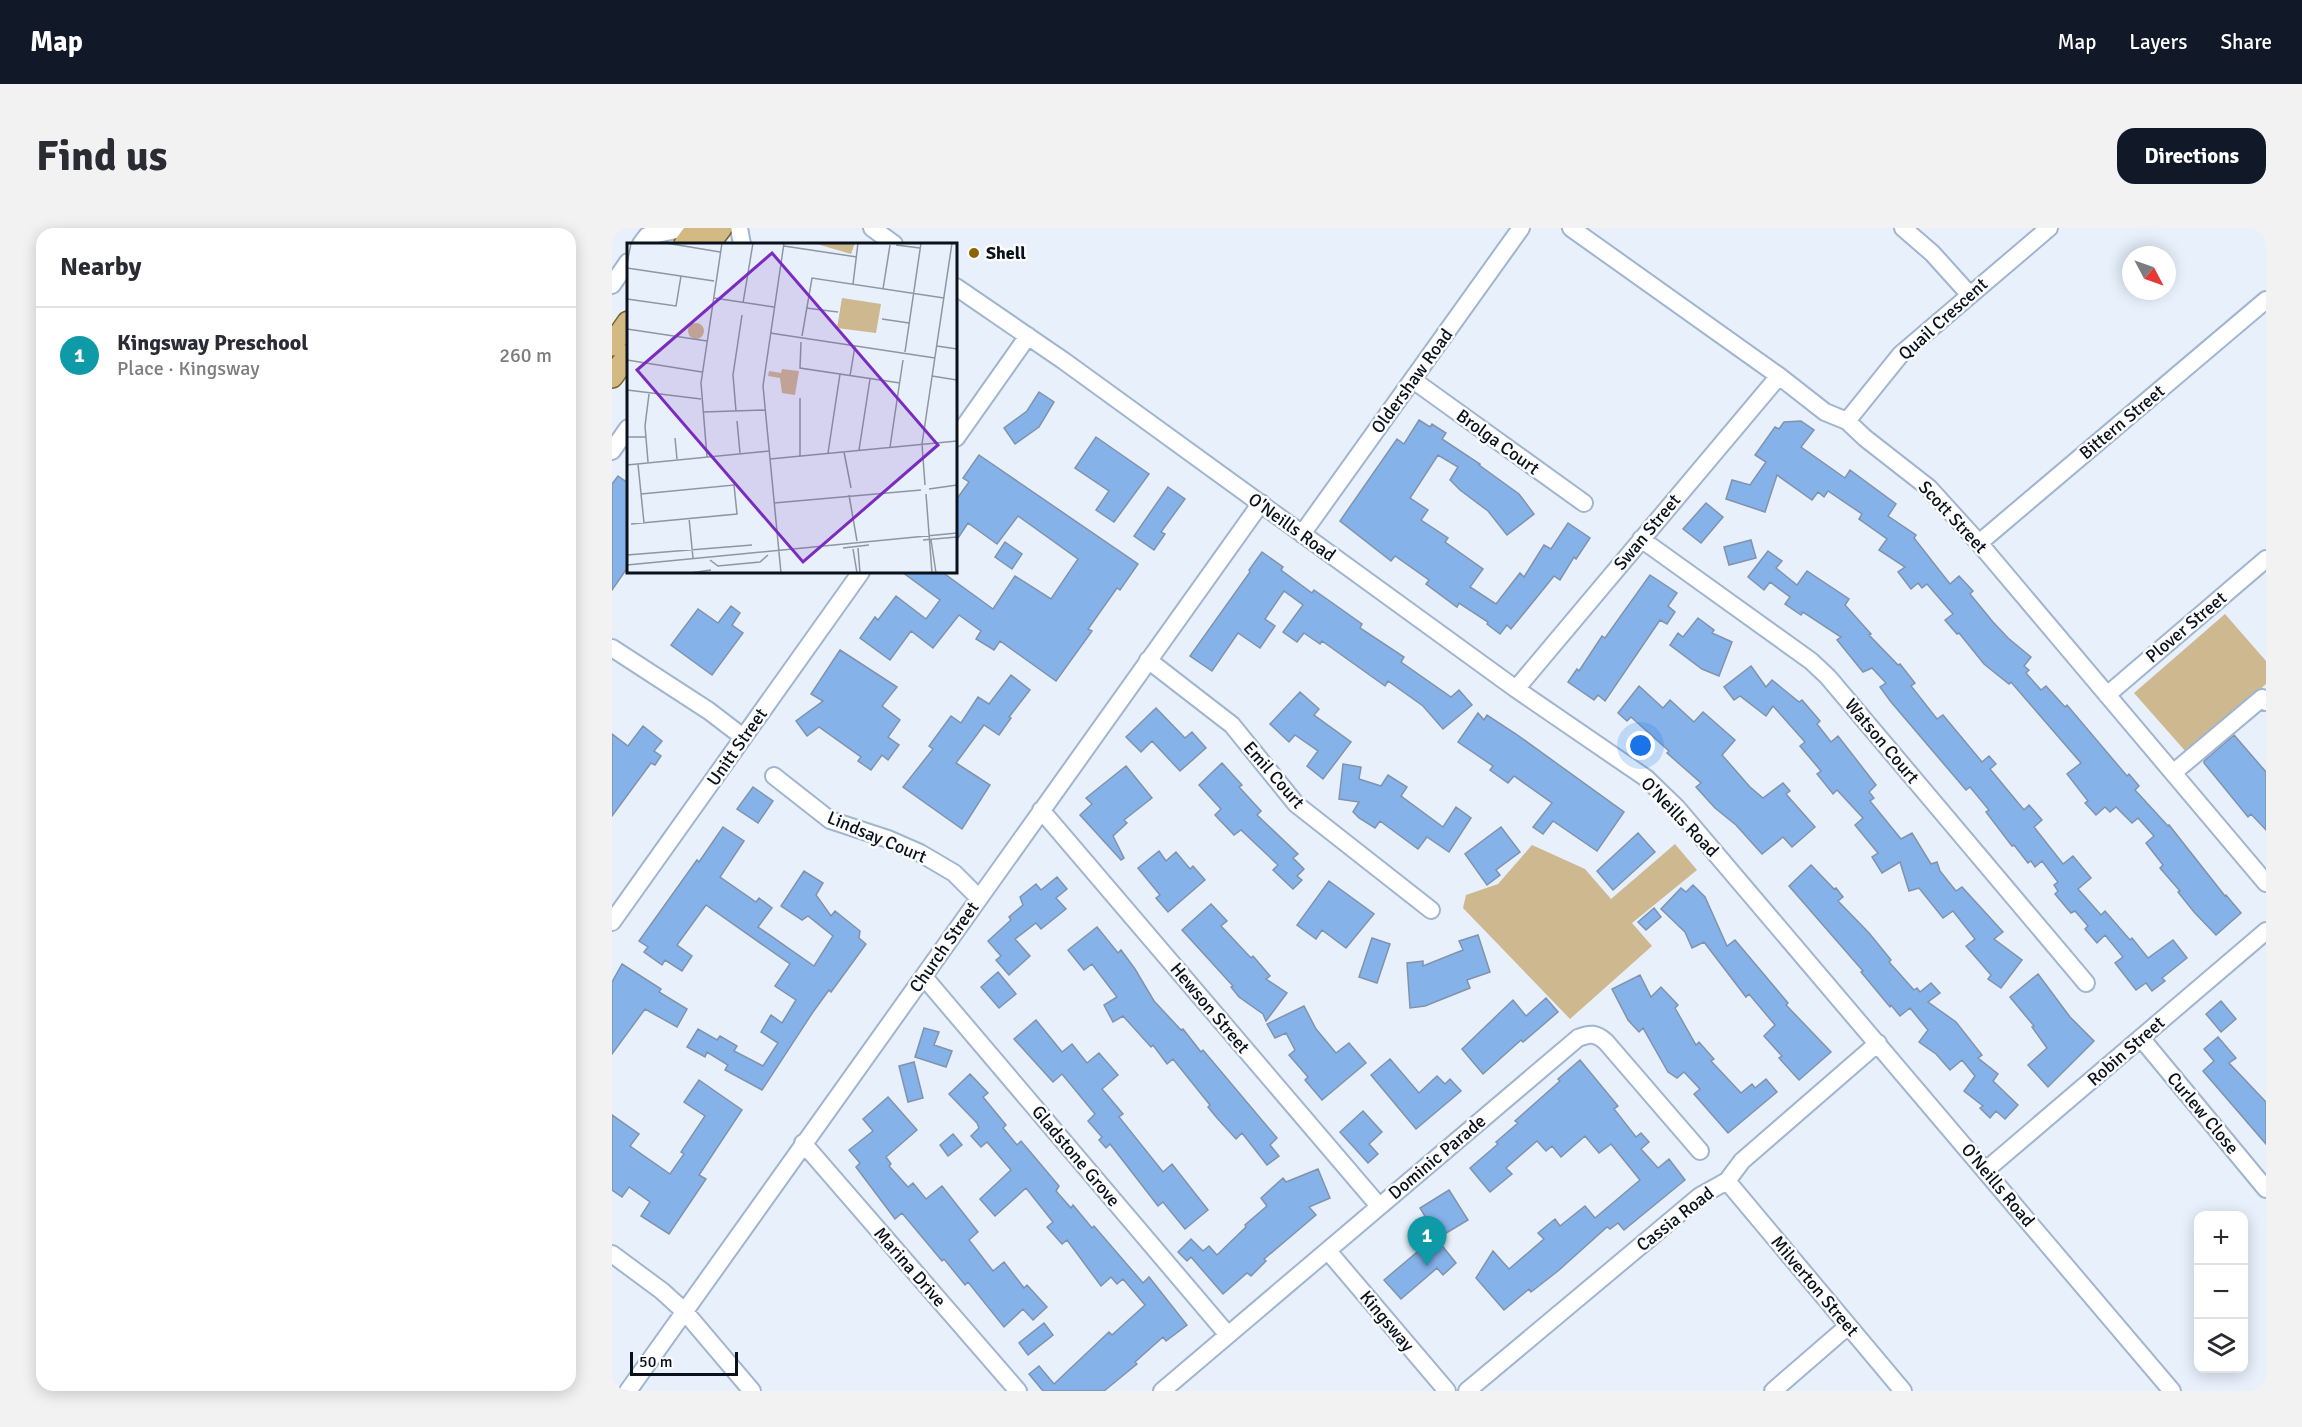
<!DOCTYPE html>
<meta charset="utf-8">
<style>
:root{--surface:#fff;--page:#f2f2f3;--text:#2b2b33;--muted:#7c7c81;--line:#e1e1e2;--accent:#111827}
body{margin:0;font-family:Signika,sans-serif;background:var(--page);color:var(--text)}
.controls{position:absolute;right:18px;bottom:18px;display:grid;overflow:hidden;border-radius:12px;box-shadow:0 3px 15px #0003}
.controls button{width:54px;height:54px;display:grid;place-items:center;padding:0;border:0;border-bottom:2px solid var(--line);background:var(--surface);color:var(--text);font:30px sans-serif}
.compass{position:absolute;left:1510px;top:18px;width:54px;height:54px;border-radius:50%;background:var(--surface);box-shadow:0 3px 15px #0003;rotate:131deg}
.scale{position:absolute;left:18px;bottom:15px;width:108px;box-sizing:border-box;padding-left:6px;border:3px solid #09111a;border-top:0;font-size:16px;line-height:21px;white-space:nowrap;color:#09111a;-webkit-text-stroke:4px #fcfcfc;paint-order:stroke}
.you{position:absolute;left:1029px;top:518px;width:21px;height:21px;margin:-15px;border:4px solid #fff;border-radius:50%;background:#1a73e8;box-shadow:0 0 0 9px #1a73e833}
.badge{display:grid;place-items:center;width:39px;height:39px;border-radius:50%;background:var(--accent);color:#fff;font-size:20px;font-weight:700}
.pin{position:absolute;translate:-50% -50px;filter:drop-shadow(0 2px 3px #0008)}
.pin::after{content:'';position:absolute;top:32px;width:21px;height:18px;background:inherit;clip-path:polygon(0 0,100% 0,50% 100%)}
.list{margin:0;padding:0;list-style:none}
h2{display:flex;justify-content:space-between;align-items:center;height:78px;margin:0;padding:0 24px;font-size:26px}
h2 small{font-size:20px;font-weight:400;color:var(--muted)}
.list li{display:grid;grid-template-columns:39px 1fr auto;gap:18px;align-items:center;box-sizing:border-box;height:96px;padding:0 24px;border-top:2px solid var(--line)}
.list b{display:block;font-size:22px;white-space:nowrap}
.list p{margin:0;font-size:20px;white-space:nowrap;color:var(--muted)}
.list em{font-size:20px;font-style:normal;color:var(--muted)}
.icon{flex:none;width:33px;height:33px;fill:none;stroke:currentColor;stroke-width:2;stroke-linecap:round;stroke-linejoin:round}
.map{position:relative;flex:none;width:1654px;height:1163px;overflow:hidden;border-radius:18px}
header{display:flex;align-items:center;gap:36px;box-sizing:border-box;height:84px;padding:0 30px;background:var(--accent);color:#fff}
header strong{font-size:28px}
nav{display:flex;gap:33px;margin-inline-start:auto;font-size:21px}
.intro{display:flex;align-items:center;justify-content:space-between;box-sizing:border-box;height:144px;padding:0 36px}
h1{margin:0;font-size:42px}
.button{padding:15px 27px;border-radius:18px;background:var(--accent);color:#fff;font-size:21px;font-weight:700}
main{display:flex;gap:36px;padding:0 36px}
aside{flex:1;background:var(--surface);border-radius:18px;box-shadow:0 3px 15px #0003}
.map>svg:first-child{display:block}
</style>
<header>
<strong>Map</strong>
<nav><a>Map</a><a>Layers</a><a>Share</a></nav>
</header>
<div class="intro"><h1>Find us</h1><a class="button">Directions</a></div>
<main>
<aside>
<h2>Nearby<small></small></h2>
<ul class="list">
<li><span class="badge" style="background:#0f9aa8">1</span><div><b>Kingsway Preschool</b><p>Place · Kingsway</p></div><em>260 m</em></li>
</ul>
</aside>
<div class="map">
<svg width="1654" height="1163" viewBox="0 0 1654 1163">
<rect width="100%" height="100%" fill="#e7f0fb"/>
<!-- green -->
<path fill="#cdb890" d="M1613,386L1654,433V456L1575,525L1522,465Z
M1063,616L1085,642L1020,695L1040,718L958,791L851,680L854,667L886,656L920,617L973,641L999,671Z"/>
<!-- building -->
<path fill="#86b2ea" stroke="#7f93ae" stroke-width="1.5" d="M427,164L442,174L427,199L403,216L392,200L415,183Z
M807,192L818,199L820,196L834,205L830,211L868,236L867,237L907,266L922,286L895,307L876,283L848,262L838,252L846,239L826,227L798,270L816,282L809,292L836,310L833,314L871,341L858,359L884,376L908,345L912,349L932,317L939,321L956,295L978,310L964,331L962,329L948,352L942,348L899,401L895,397L888,406L875,396L876,394L847,375L845,379L814,356L817,352L783,328L779,333L728,293L785,211L792,216Z
M1189,193L1202,202L1189,219L1233,250L1238,242L1284,276L1276,288L1304,307L1302,310L1338,356L1347,348L1361,363L1358,366L1381,394L1396,410L1419,429L1412,438L1417,442L1414,445L1429,462L1434,458L1453,479L1455,477L1515,548L1517,546L1527,558L1523,562L1556,598L1557,597L1613,668L1614,667L1629,685L1604,707L1582,684L1566,664L1568,663L1548,640L1551,637L1534,615L1542,608L1526,590L1520,595L1504,579L1498,584L1493,579L1484,587L1473,575L1476,573L1455,546L1469,535L1399,454L1397,456L1372,436L1347,405L1345,406L1333,392L1341,386L1315,356L1310,360L1306,355L1299,361L1286,344L1293,339L1267,322L1275,311L1247,291L1250,286L1216,263L1212,269L1206,264L1200,272L1165,247L1153,284L1114,271L1120,252L1138,257L1154,234L1143,227L1163,199L1167,201L1172,194Z
M484,209L537,246L502,294L484,282L497,263L463,240Z
M367,227L526,336L508,362L505,360L476,401L480,403L444,453L388,413L382,422L364,411L369,403L347,387L321,420L299,403L278,432L248,410L263,389L266,392L284,368L314,391L328,372L290,344H330L381,381L403,348L439,371L466,331L406,288L385,316L356,295L344,313V272L357,254L351,250Z
M6,248L16,255V339L0,362V256Z
M556,259L573,271L549,304L553,306L542,322L522,308Z
M1094,275L1111,289L1089,315L1071,301Z
M1139,312L1144,330L1117,337L1112,319Z
M393,314L410,326L400,341L383,329Z
M1156,323L1170,333L1164,340L1185,357L1195,343L1237,371L1233,377L1259,406L1257,407L1286,437L1288,436L1303,455L1299,458L1325,491L1331,487L1370,534L1377,528L1384,536L1378,541L1412,582L1417,577L1430,592L1422,599L1451,636L1461,628L1479,650L1466,661L1489,687L1493,683L1518,712L1520,710L1536,730L1561,712L1575,730L1550,750L1553,753L1540,763L1534,755L1524,762L1503,735L1511,729L1493,707L1485,715L1473,701L1476,698L1463,683L1459,685L1443,666L1446,663L1442,657L1446,654L1430,633L1423,639L1419,633L1416,635L1402,617L1400,618L1374,584L1377,582L1358,559L1354,562L1279,474L1268,459L1274,455L1260,440L1251,444L1225,412L1229,409L1191,384L1189,387L1173,376L1178,369L1158,354L1152,362L1136,349Z
M650,324L671,339L669,342L700,365L702,362L750,396L748,400L792,429L789,434L839,469L847,462L860,477L831,501L811,478L776,453L773,458L710,413L708,416L692,405L685,414L671,404L691,377L672,363L653,391L663,398L648,420L626,405L600,443L578,428L638,344L637,342Z
M1038,347L1065,365L1056,378L1063,384L1055,396L1048,392L993,473L986,467L982,472L956,454L965,441L967,443L990,408L993,410Z
M119,378L128,385L120,397L131,405L100,447L59,417L86,381L106,395Z
M1086,390L1102,402L1100,405L1120,414L1107,448L1090,441L1058,417L1066,405L1071,409Z
M228,422L285,459L270,478L288,492L276,509L287,517L276,532L270,527L259,542L246,533L249,529L207,499L195,508L184,493L211,473L199,466Z
M1139,438L1154,459L1160,452L1187,474L1190,472L1208,493L1205,496L1219,514L1226,508L1264,557L1257,564L1262,570L1258,573L1289,611L1300,605L1319,636L1325,634L1328,643L1344,663L1350,659L1391,704L1382,711L1410,732L1389,760L1376,751L1379,747L1354,718L1363,711L1341,683L1331,690L1307,660L1297,663L1288,634L1270,645L1260,629L1266,625L1243,597L1251,590L1225,562L1221,566L1205,546L1209,543L1188,518L1193,514L1161,478L1154,488L1128,468L1122,472L1112,459Z
M399,447L418,462L397,489L399,490L387,507L372,497L344,535L378,557L350,601L291,559L321,521L317,518L339,488L349,495L366,469L377,476Z
M1027,458L1051,480L1058,472L1082,494L1091,484L1123,512L1110,527L1138,559L1151,570L1171,555L1178,563L1174,566L1203,599L1180,619L1171,609L1150,626L1124,597L1103,580L1084,559L1089,555L1055,525L1057,523L1019,489L1015,493L1006,485Z
M688,464L707,481L702,487L739,514L711,551L695,538L706,523L683,507L677,514L658,496Z
M544,480L573,510L580,504L594,520L568,543L540,513L529,524L514,509Z
M866,485L872,492L875,487L904,506L1012,584L985,623L941,593L931,606L921,599L940,575L902,548L896,555L878,542L881,538L846,514Z
M31,498L50,513L42,523L49,528L43,537L39,535L0,588V506L16,518Z
M1622,507L1654,544V602L1639,586L1636,589L1592,535V533Z
M610,535L630,557L627,559L649,583L645,587L686,626L681,630L692,641L685,648L690,652L681,661L661,642L666,637L629,602L622,607L603,587L609,581L587,557Z
M731,536L749,539L747,551L769,558L776,547L795,559L789,568L831,599L844,579L859,590L837,624L815,609L806,621L768,593L763,600L747,590L741,584L747,574L727,571Z
M514,538L540,570L512,592L515,595L501,608L512,630L509,632L468,587L480,576L474,570Z
M141,559L161,573L146,595L125,581Z
M111,599L132,613L108,649L144,674L147,670L160,680L146,699L202,738L221,708L196,688L190,692L169,678L192,643L211,655L204,667L219,688L223,683L248,703L247,710L254,716L219,764L217,762L201,784L150,862L113,842L116,837L95,824L93,829L75,819L86,801L105,812L108,808L125,818L122,823L151,838L166,815L149,804L159,787L170,795L184,772L163,758L178,736L94,677L65,717L80,728L70,743L53,732L50,737L32,724L36,719L27,713L85,632L87,634Z
M889,599L908,624L884,642L888,647L875,657L853,626Z
M1026,605L1043,624L1001,662L985,643Z
M547,623L554,633L564,624L578,641L581,638L593,652L556,684L544,670L548,667L526,640Z
M1199,637L1222,661L1224,660L1231,669L1226,673L1257,705L1279,732L1277,734L1302,762L1305,760L1308,764L1319,755L1328,765L1316,774L1344,794L1370,827L1366,830L1386,846L1381,853L1406,877L1393,891L1384,883L1378,890L1368,880L1371,878L1352,863L1363,848L1350,832L1338,842L1324,826L1307,814L1316,802L1298,780L1288,788L1279,777L1278,779L1249,744L1251,743L1177,658Z
M445,649L455,661L444,670L454,681L429,701L424,695L403,711L418,728L397,747L384,732L389,728L376,713L399,692L397,689L411,677L408,669L424,656L429,662Z
M717,653L762,686L734,720L710,702L704,711L685,697Z
M1081,657L1093,669L1115,718L1123,712L1176,775L1174,777L1219,824L1187,852L1167,830L1170,828L1152,808L1163,797L1137,766L1134,769L1092,714L1080,720L1073,704L1049,681L1069,660L1074,664Z
M599,676L615,693L609,698L639,730L641,728L658,748L654,751L675,765L654,793L651,786L627,769L619,759L621,758L570,702Z
M1042,680L1049,689L1034,702L1026,694Z
M485,699L506,725L509,722L523,741L542,773L569,802L571,801L589,824L591,822L665,910L658,917L667,928L655,937L630,905L624,911L605,890L596,879L598,877L561,831L555,836L541,817L539,819L511,788L501,794L492,777L505,769L480,736L472,742L456,722Z
M866,707L878,744L855,752L858,760L813,778L798,780L795,735L811,733V738L851,722L847,713Z
M760,710L778,716L765,755L747,749Z
M10,736L49,761L47,764L75,781L65,799L33,781L0,826V754Z
M386,744L404,766L387,780L369,759Z
M1426,746L1458,789L1482,813L1436,859L1416,837L1435,820L1420,799L1422,798L1398,769Z
M1028,747L1039,769L1049,759L1066,777L1063,780L1084,817L1087,814L1102,831L1099,833L1129,865L1140,856L1143,860L1154,851L1165,864L1116,905L1082,866L1088,861L1072,844L1065,850L1056,844L1031,800L1027,804L1016,792L1000,761Z
M934,770L946,784L911,814L909,812L871,846L850,821L901,772L914,788Z
M1609,773L1624,791L1609,804L1594,786Z
M692,778L704,801L724,825L737,815L754,835L710,872L693,852L696,849L677,827L683,822L674,805L663,810L655,796Z
M424,792L450,824L460,816L475,835L487,825L506,847L490,861L511,886L507,889L551,944L560,936L596,982L573,1001L551,974L546,978L498,916L494,920L487,912L490,909L476,893L483,886L450,846L441,854L402,811Z
M312,800L327,804L322,817L340,823L334,839L303,829Z
M1606,809L1624,830L1617,835L1654,874V916L1591,843L1602,833L1592,821Z
M778,831L807,865L825,848L833,856L838,851L849,863L804,901L759,847Z
M968,832L1006,878L1002,881L1024,909L1029,905L1037,914L1029,921L1046,940L1057,931L1073,952L1012,1002L1006,995L998,1001L995,999L946,1043L919,1064L917,1061L892,1082L864,1050L881,1023L897,1041L932,1011L926,1005L943,991L948,998L973,978L983,990L1028,952L999,916L987,925L973,908L949,929L940,918L934,923L925,913L894,940L900,946L878,964L858,940L886,916L884,914L906,895L903,893L948,853L946,851Z
M302,834L311,870L296,874L287,838Z
M358,846L376,865L371,869L394,897L391,900L405,917L409,913L420,926L447,958L444,963L459,980L461,977L480,1000L482,998L531,1055L537,1049L575,1097L554,1113L551,1109L523,1134L525,1136L492,1163H431L417,1146L427,1138L442,1156L497,1104L500,1107L533,1077L511,1051L505,1056L499,1049L489,1058L455,1012L450,1016L435,999L441,994L414,960L383,988L368,971L399,942L375,914L369,919L359,908L367,900L365,895L337,866Z
M87,852L130,882L87,947L94,951L57,1006L29,988L38,974L17,959L10,969L0,962V887L27,906L18,918L58,946L72,926L69,924L93,888L72,874Z
M276,869L305,902L274,929L279,936L277,938L296,959L301,955L314,971L330,958L366,1004L357,1012L381,1043L392,1034L412,1060L415,1057L435,1079L421,1092L411,1081L392,1099L356,1054L353,1057L332,1031L330,1033L290,985L283,991L244,939L248,935L237,922L261,903L251,891Z
M751,883L770,904L757,916L766,926L756,935L728,904Z
M341,906L350,917L336,928L328,917Z
M706,941L718,970L697,979L704,987L652,1031L654,1033L639,1048L635,1045L611,1066L579,1029L575,1033L566,1024L579,1011L591,1023L597,1018L605,1027L634,999L633,997L655,978L649,970L671,950L674,954Z
M837,962L856,992L826,1010L808,980Z
M823,1009L844,1035L831,1047L825,1040L789,1071L772,1052Z
M432,1095L441,1107L416,1127L407,1115Z"/>
<g fill="none" stroke-linecap="round" stroke-linejoin="round">
<!-- minor casing -->
<g stroke="#a0b5d0" stroke-width="20">
<path id="minor" d="M127,0L130,16
M260,0L282,16
M959,0L1167,148L1213,184L1235,193L1253,210L1317,260L1367,315L1654,655
M1291,0L1320,25L1357,66
M29,16L35,8L74,0
M0,57L16,34
M344,59L452,133L904,461L1034,550L1065,580L1560,1163
M801,152L972,275
M1235,193L1289,126L1437,0
M344,210L416,108
M0,223L16,200
M690,306L909,0
M1029,311L1199,433L1216,449L1474,755
M1367,315L1654,72
M0,420L97,483L131,509
M536,432L620,497L684,576L819,682
M904,461L1167,148
M1495,467L1654,331
M1561,545L1650,470L1654,474
M162,548L218,592L276,611L308,625L342,645L367,670
M429,582L767,978
M0,694L249,344
M312,749L616,1107
M1529,810L1654,961
M191,915L406,1163
M1374,942L1654,703
M1115,953L1291,1163
M716,1023L835,1163
M0,1026L50,1063L73,1084L140,1163
M16,1163L649,275
M550,1163L966,810C978,805 984,805 994,814L1088,923
M855,1163L1088,968L1115,953L1130,933L1266,815
M1161,1163L1236,1098"/>
</g>
<!-- major casing -->
<g stroke="#79612a" stroke-width="24">
<path id="major" d="M73,16L85,0
M97,16L109,0
M0,117L16,94
M0,149L16,127"/>
</g>
<!-- minor -->
<use href="#minor" stroke="#fff" stroke-width="16"/>
<!-- major -->
<use href="#major" stroke="#d3ba85" stroke-width="21"/>
</g>
<!-- markers -->
<circle fill="#8b6606" stroke="#fcfcfc" stroke-width="2" cx="362" cy="25" r="6"/>
<g text-anchor="middle" stroke-width="5" stroke-linejoin="round" paint-order="stroke">
<!-- poi labels -->
<g font-size="18" font-weight="bold" fill="#09111a" stroke="#fcfcfc" text-anchor="start">
<text x="374" y="31">Shell</text>
</g>
<!-- street labels -->
<g font-size="18" fill="#09111a" stroke="#fcfcfc">
<text transform="translate(1331 91) rotate(-42)" y="6">Quail Crescent</text>
<text transform="translate(800 153) rotate(-54)" y="6">Oldershaw Road</text>
<text transform="translate(1510 194) rotate(-40)" y="6">Bittern Street</text>
<text transform="translate(886 214) rotate(36)" y="6">Brolga Court</text>
<text transform="translate(1341 289) rotate(47)" y="6">Scott Street</text>
<text transform="translate(680 299) rotate(36)" y="6">O'Neills Road</text>
<text transform="translate(1035 304) rotate(-50)" y="6">Swan Street</text>
<text transform="translate(1574 399) rotate(-40)" y="6">Plover Street</text>
<text transform="translate(1270 513) rotate(50)" y="6">Watson Court</text>
<text transform="translate(125 519) rotate(-55)" y="6">Unitt Street</text>
<text transform="translate(662 547) rotate(49)" y="6">Emil Court</text>
<text transform="translate(1068 589) rotate(46)" y="6">O'Neills Road</text>
<text transform="translate(265 609) rotate(23)" y="6">Lindsay Court</text>
<text transform="translate(332 719) rotate(-55)" y="6">Church Street</text>
<text transform="translate(598 780) rotate(50)" y="6">Hewson Street</text>
<text transform="translate(1514 823) rotate(-41)" y="6">Robin Street</text>
<text transform="translate(1591 885) rotate(50)" y="6">Curlew Close</text>
<text transform="translate(464 928) rotate(50)" y="6">Gladstone Grove</text>
<text transform="translate(825 929) rotate(-40)" y="6">Dominic Parade</text>
<text transform="translate(1386 957) rotate(50)" y="6">O'Neills Road</text>
<text transform="translate(1063 991) rotate(-38)" y="6">Cassia Road</text>
<text transform="translate(298 1039) rotate(49)" y="6">Marina Drive</text>
<text transform="translate(1203 1058) rotate(50)" y="6">Milverton Street</text>
<text transform="translate(775 1093) rotate(50)" y="6">Kingsway</text>
</g>
</g>
<!-- overview -->
<g transform="translate(15 15)">
<rect width="330" height="330" fill="#e7f0fb"/>
<path d="M228,0L224,11L190,1L160,2ZM215,55L254,61L249,90L210,85ZM61 88a8 8 0 1 1 16 0a8 8 0 1 1-16 0ZM155,126L172,128L168,152L155,150L153,135L141,133L142,128L154,130Z" fill="#cdb890"/>
<path fill="none" stroke="#8e97a1" stroke-width="1.5" d="M39,0L93,9M269,2L293,5M157,3L230,14M0,21L4,0M0,25L87,38M226,41L231,0M256,46L263,2M87,55L147,64M0,56L49,63L54,33M116,60L126,0M179,65L211,69M255,76L282,80M0,86L80,98M143,90L308,115M175,93L185,35L317,55M174,99L173,125L273,140M310,103L330,106M278,109L294,0M0,117L75,129M223,133L228,103M305,133L330,137M0,147L74,156M109,168L106,132L115,72M76,169L139,167M110,178L113,210M0,194H19M48,195L50,216M263,204L276,117M232,207L243,136M217,209L224,245M201,210L213,131M173,213V155M80,214L74,140L95,0M143,216L330,198M21,219L18,183L22,151M11,221L17,280M0,222L142,208M298,242L295,201L325,0M302,246L330,242M299,251L305,330M222,252L230,298M147,260L294,247M62,275L66,315M4,281L110,271L107,242L14,251M296,297L330,294M304,297L309,330M216,305L242,302M231,305L233,330M226,306L230,330M0,312L125,302M83,317L91,323L133,319L141,312M0,322L330,290M63,330L84,327M154,330L136,143L157,0"/>
<path fill="#7b2cbf" fill-opacity="0.15" stroke="#7b2cbf" stroke-width="3" d="M145,10L311,202L176,319L10,127Z"/>
<rect width="330" height="330" fill="none" stroke="#09111a" stroke-width="3"/>
</g>
</svg>
<div class="controls">
<button>+</button>
<button>−</button>
<button><svg class="icon" aria-label="layers" viewBox="0 0 24 24"><path d="M12 4l9 5-9 5-9-5zM3 14l9 5 9-5"/></svg></button>
</div>
<svg class="compass" viewBox="-18 -18 36 36"><path d="M0-13l5 13h-10z" fill="#e53935"/><path d="M0 13l5-13h-10z" fill="#7c7c81"/></svg>
<div class="scale">50 m</div>
<div class="you"></div>
<div class="pin badge" style="left:815px;top:1038px;background:#0f9aa8">1</div>
</div>
</main>
